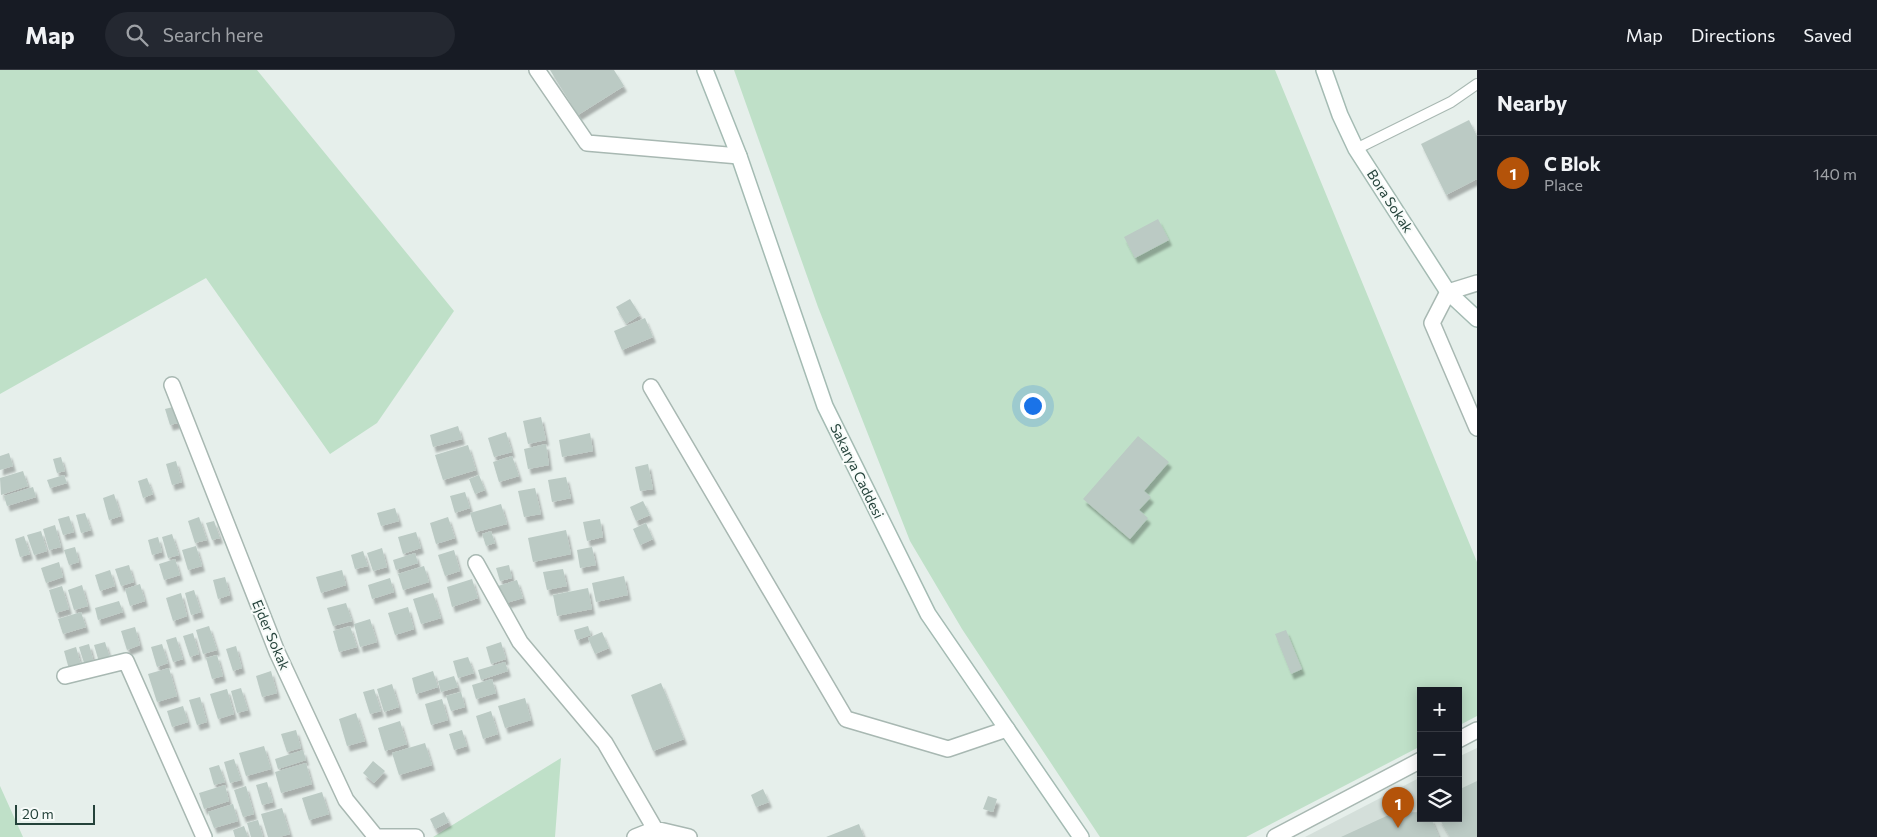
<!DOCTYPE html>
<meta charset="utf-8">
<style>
:root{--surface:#171b24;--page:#242831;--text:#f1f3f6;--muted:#9ea1a6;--line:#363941;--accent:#b45309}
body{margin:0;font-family:Commissioner,sans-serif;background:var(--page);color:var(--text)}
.controls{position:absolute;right:15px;bottom:15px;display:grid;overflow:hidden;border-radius:0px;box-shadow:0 2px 12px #0003}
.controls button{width:45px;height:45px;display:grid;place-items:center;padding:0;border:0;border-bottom:1px solid var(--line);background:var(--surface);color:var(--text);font:25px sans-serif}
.scale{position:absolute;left:15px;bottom:12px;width:80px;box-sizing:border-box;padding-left:5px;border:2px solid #24423a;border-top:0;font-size:14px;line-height:18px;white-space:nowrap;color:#24423a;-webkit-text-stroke:4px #f7fbf9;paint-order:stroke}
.you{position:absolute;left:1032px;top:335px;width:18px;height:18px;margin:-12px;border:4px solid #fff;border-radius:50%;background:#1a73e8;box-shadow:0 0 0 8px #1a73e833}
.badge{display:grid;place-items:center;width:32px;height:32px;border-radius:50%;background:var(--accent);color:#fff;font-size:16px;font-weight:700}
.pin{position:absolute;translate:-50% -41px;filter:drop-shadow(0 1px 2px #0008)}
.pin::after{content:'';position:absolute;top:26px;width:18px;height:15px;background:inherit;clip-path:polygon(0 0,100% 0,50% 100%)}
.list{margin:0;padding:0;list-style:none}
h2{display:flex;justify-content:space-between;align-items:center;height:65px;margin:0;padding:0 20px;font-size:21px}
h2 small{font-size:16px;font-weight:400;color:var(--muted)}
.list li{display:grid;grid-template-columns:32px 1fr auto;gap:15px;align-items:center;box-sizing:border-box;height:75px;padding:0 20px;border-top:1px solid var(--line)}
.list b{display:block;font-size:19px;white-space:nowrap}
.list p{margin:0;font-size:16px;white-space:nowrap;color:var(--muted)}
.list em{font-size:16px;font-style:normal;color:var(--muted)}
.icon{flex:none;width:28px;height:28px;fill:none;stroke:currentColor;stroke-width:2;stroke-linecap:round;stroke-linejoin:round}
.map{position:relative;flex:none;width:1477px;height:767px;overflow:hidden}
header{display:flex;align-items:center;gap:30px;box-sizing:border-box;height:70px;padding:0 25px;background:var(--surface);border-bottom:1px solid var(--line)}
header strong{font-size:24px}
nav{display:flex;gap:28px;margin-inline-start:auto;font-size:18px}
.search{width:350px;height:45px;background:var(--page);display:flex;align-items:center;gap:12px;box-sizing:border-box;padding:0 18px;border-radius:28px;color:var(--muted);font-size:19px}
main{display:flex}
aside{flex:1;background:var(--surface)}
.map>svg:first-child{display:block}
</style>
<header>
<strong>Map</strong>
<div class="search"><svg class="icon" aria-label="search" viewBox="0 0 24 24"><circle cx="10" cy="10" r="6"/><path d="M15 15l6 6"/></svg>Search here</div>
<nav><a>Map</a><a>Directions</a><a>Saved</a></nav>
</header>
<main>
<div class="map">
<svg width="1477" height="767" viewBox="0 0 1477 767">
<defs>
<filter id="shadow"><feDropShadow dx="3" dy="5.5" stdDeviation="1" flood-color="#0004"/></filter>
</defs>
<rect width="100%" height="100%" fill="#e6efeb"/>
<!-- built -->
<path fill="#d4dfda" d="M1477,678V767H1305L1421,707V748H1458V687Z"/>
<!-- green -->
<path fill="#bfe0c8" d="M0,0H257L454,241L377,353L330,384L206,208L0,324Z
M734,0H1275L1477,492V646L1458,656V621H1421V676L1246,767H1100L962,559L910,471L818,237Z
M561,688L555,767H433Z
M0,716L23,767H0Z"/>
<!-- building -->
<path fill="#bbcac4" filter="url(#shadow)" d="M550,0H614L624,16L578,45Z
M1469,50L1477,66V109L1446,125L1421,74Z
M1158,149L1169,170L1135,188L1124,167Z
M630,229L640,245L626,254L616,237Z
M645,248L653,267L622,280L614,261Z
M173,337L178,353L170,355L165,339Z
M541,347L546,370L528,374L523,351Z
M458,356L462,369L433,377L430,365Z
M506,362L512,382L494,387L488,368Z
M590,363L593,381L562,387L559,370Z
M1138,366L1169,392L1144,421L1151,427L1139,440L1148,448L1130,469L1083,429Z
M546,374L549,395L528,399L524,379Z
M468,375L476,400L443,410L435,385Z
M9,383L13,396L0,400V386Z
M512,386L519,406L499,412L493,392Z
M61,387L65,401L57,403L53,389Z
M176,391L182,412L172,415L166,394Z
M648,394L653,419L640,421L635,397Z
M23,401L28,416L1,425L0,408Z
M64,405L67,413L50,418L47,410Z
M479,405L485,420L475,424L469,409Z
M566,407L571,428L552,432L548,410Z
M147,408L153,424L143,428L138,411Z
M33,417L36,427L7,436L4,426Z
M535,418L541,444L524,447L518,421Z
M465,422L470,438L455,443L450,426Z
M114,424L121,446L109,450L103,428Z
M643,431L650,445L636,451L630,437Z
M501,434L507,454L476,462L470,443Z
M395,438L399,451L381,456L377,443Z
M85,443L91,460L81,463L76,445Z
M69,446L74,462L63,465L58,449Z
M199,447L207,470L195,473L188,451Z
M448,447L455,468L436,474L430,453Z
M600,449L603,467L587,471L583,452Z
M214,451L220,468L212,470L206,453Z
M646,453L653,469L640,475L633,459Z
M55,455L61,477L49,480L43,459Z
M566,460L571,484L533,492L528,468Z
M41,461L47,481L34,485L27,465Z
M491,461L495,473L486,476L482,464Z
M416,462L421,478L403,484L398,467Z
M172,464L179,485L168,488L162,467Z
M24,466L30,484L20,487L15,469Z
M158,467L162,482L152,485L148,470Z
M196,476L202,496L188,500L182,480Z
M75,477L79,492L69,495L64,480Z
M592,477L596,495L580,498L577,480Z
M382,478L387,497L373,501L367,483Z
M454,480L460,501L445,506L438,485Z
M363,481L368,496L355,499L351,485Z
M415,483L418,493L396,500L393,490Z
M175,489L180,505L164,510L159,494Z
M59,492L63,507L46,513L41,498Z
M129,495L134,512L121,516L115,499Z
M509,495L512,508L500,511L496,498Z
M424,496L429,512L403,520L398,504Z
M563,499L567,516L547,520L543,502Z
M110,500L115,516L100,521L95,505Z
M342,500L346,515L321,523L316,507Z
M624,506L628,525L596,532L592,513Z
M225,507L230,525L218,529L213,510Z
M390,508L394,522L372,529L368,515Z
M472,509L478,528L452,537L447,517Z
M517,510L523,528L503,534L498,516Z
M140,514L145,531L130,536L125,519Z
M82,515L88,536L74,540L68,520Z
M62,516L69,539L56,543L49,520Z
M588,518L592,539L557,546L553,525Z
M194,520L201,542L191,545L185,523Z
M181,523L187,546L173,551L166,528Z
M433,523L441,548L421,554L413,529Z
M119,531L123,542L98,550L95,538Z
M346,533L352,551L333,556L327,538Z
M408,537L414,559L395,565L388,543Z
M81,542L86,557L63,564L58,549Z
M370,549L377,572L360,577L354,554Z
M209,556L217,580L203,584L196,560Z
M350,556L357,577L339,582L333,561Z
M588,556L591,565L577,570L574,560Z
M135,557L140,575L127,580L121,561Z
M1286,560L1302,599L1291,604L1275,564Z
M602,562L609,578L595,584L588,568Z
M193,563L199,584L190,587L183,566Z
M176,567L183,589L173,592L166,570Z
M105,572L111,591L100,595L94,575Z
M501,572L506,589L491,594L486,577Z
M89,574L94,593L85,596L79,577Z
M162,574L168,593L157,597L151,577Z
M236,576L242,598L233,601L226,579Z
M76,577L81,595L69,599L64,581Z
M217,585L223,606L212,609L206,588Z
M468,587L474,603L458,608L453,591Z
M505,592L508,601L481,610L478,600Z
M169,598L177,626L157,632L148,604Z
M271,601L277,623L262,627L256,606Z
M433,601L438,617L416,624L412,608Z
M454,606L458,617L441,622L438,611Z
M492,609L496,623L476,629L472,615Z
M661,613L684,669L653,681L631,625Z
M392,614L399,637L384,642L377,619Z
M241,618L248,640L237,643L231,621Z
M227,619L234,644L218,649L210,624Z
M374,619L381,641L370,644L363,622Z
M461,622L465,637L451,641L446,626Z
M200,627L207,652L197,655L189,630Z
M525,628L531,650L505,658L498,636Z
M442,629L448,650L431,655L425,634Z
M183,636L188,652L172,657L167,641Z
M491,641L498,664L483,669L476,646Z
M356,643L365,671L347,676L339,649Z
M400,651L407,674L385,681L378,658Z
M296,660L301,678L287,682L281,664Z
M462,660L467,676L454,680L449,664Z
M425,673L432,695L399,705L392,683Z
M264,676L271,699L246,706L239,683Z
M303,680L306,690L278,699L275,689Z
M234,689L241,710L230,713L224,692Z
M373,691L385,701L374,713L363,703Z
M306,693L312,714L281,723L275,702Z
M219,695L225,712L214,715L209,698Z
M1477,711V767H1450L1439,748H1458V720Z
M267,712L273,732L262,735L256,715Z
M225,715L229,731L204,739L199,723Z
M246,716L254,744L243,747L234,720Z
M763,719L769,732L756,737L751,725Z
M322,722L329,744L309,750L302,728Z
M988,726L997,729L993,742L983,739Z
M233,734L238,751L214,758L208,742Z
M282,738L290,764L279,767H268L261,744Z
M444,742L449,752L435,759L430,749Z
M1421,742V748H1431L1439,767H1341L1393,743Z
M258,750L263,767H251L247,753Z
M859,754L864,767H826Z
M244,756L248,767H235L233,760Z"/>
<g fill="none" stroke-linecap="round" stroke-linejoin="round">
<!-- lane casing -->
<g stroke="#a8b8b2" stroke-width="12">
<path id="lane" d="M1356,79L1451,32L1477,14"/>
</g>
<!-- street casing -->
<g stroke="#a8b8b2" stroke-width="18">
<path id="street" d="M537,0L587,73L739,86
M1477,213L1448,222L1432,253L1477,358
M172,315L277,582L346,730L376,767H416
M651,317L846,649L948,679L1007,659
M476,493L520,572L605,673L655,759
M65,606L126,591L204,767
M1458,670L1477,660
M635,767L655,759L689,767
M1275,767L1421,690"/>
</g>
<!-- secondary casing -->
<g stroke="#a4bbb3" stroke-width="18">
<path id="secondary" d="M705,0L739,86L825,336L928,544L1081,767
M1324,0L1340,45L1356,79L1448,222L1477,249"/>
</g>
<!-- lane -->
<use href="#lane" stroke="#fff" stroke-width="10"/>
<!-- street -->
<use href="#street" stroke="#fff" stroke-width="15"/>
<!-- secondary -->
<use href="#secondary" stroke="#fff" stroke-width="15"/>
</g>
<g text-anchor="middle" stroke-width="4" stroke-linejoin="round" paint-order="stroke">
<!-- street labels -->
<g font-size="14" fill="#24423a" stroke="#f7fbf9">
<text transform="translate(1390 131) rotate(57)" y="5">Bora Sokak</text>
<text transform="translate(857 401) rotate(64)" y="5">Sakarya Caddesi</text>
<text transform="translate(271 565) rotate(67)" y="5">Ejder Sokak</text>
</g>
</g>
</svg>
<div class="controls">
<button>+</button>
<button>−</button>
<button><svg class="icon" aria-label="layers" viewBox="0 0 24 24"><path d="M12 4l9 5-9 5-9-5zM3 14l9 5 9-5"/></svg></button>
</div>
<div class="scale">20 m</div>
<div class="you"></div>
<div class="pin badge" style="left:1398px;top:758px">1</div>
</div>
<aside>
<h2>Nearby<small></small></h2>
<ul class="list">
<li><span class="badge">1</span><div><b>C Blok</b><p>Place</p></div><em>140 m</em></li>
</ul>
</aside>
</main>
